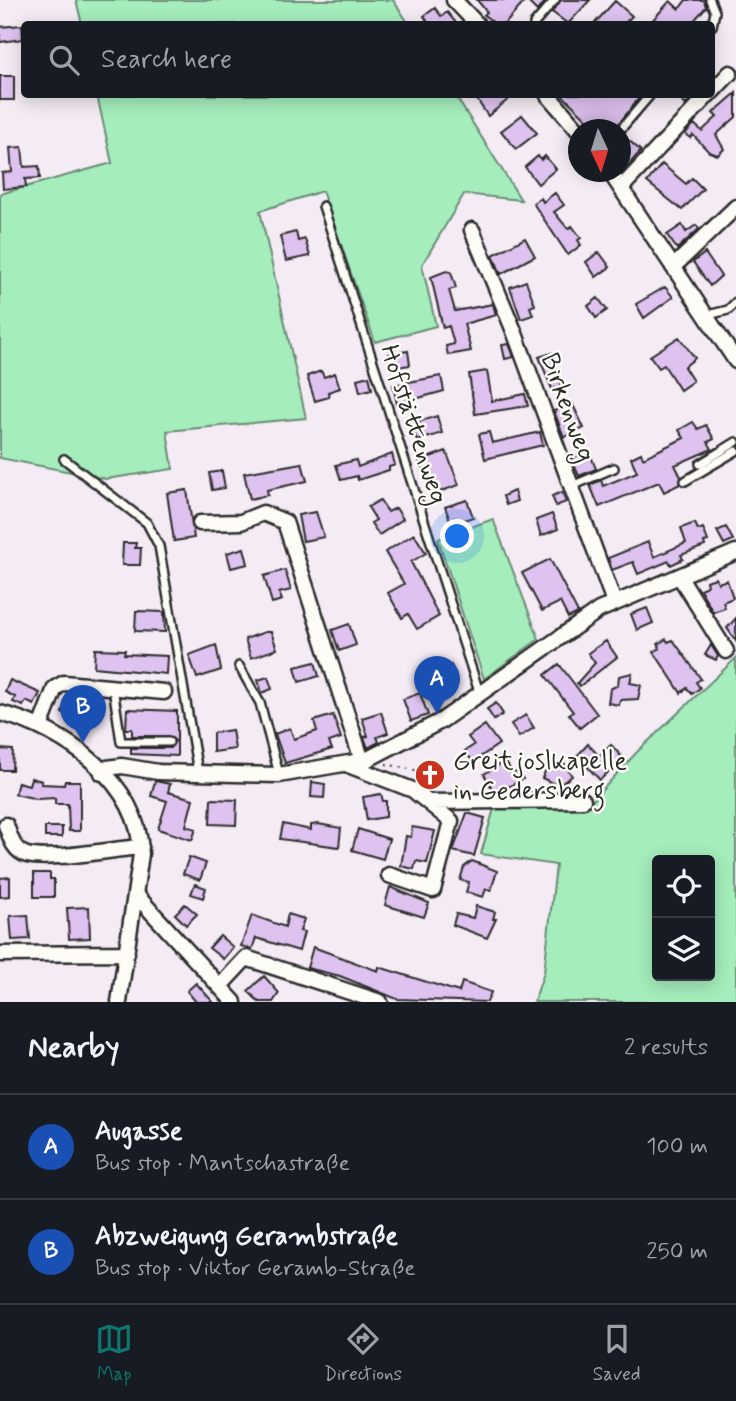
<!DOCTYPE html>
<meta charset="utf-8">
<style>
:root{--surface:#171b24;--page:#242831;--text:#f1f3f6;--muted:#9ea1a6;--line:#363941;--accent:#0f766e}
body{margin:0;font-family:Mynerve,sans-serif;background:var(--page);color:var(--text)}
.controls{position:absolute;right:21px;bottom:21px;display:grid;overflow:hidden;border-radius:7px;box-shadow:0 4px 18px #0003}
.controls button{width:63px;height:63px;display:grid;place-items:center;padding:0;border:0;border-bottom:2px solid var(--line);background:var(--surface);color:var(--text);font:35px sans-serif}
.compass{position:absolute;left:568px;top:119px;width:63px;height:63px;border-radius:50%;background:var(--surface);box-shadow:0 4px 18px #0003;rotate:176deg}
.you{position:absolute;left:458px;top:537px;width:24px;height:24px;margin:-18px;border:5px solid #fff;border-radius:50%;background:#1a73e8;box-shadow:0 0 0 10px #1a73e833}
.badge{display:grid;place-items:center;width:46px;height:46px;border-radius:50%;background:var(--accent);color:#fff;font-size:23px;font-weight:700}
.pin{position:absolute;translate:-50% -58px;filter:drop-shadow(0 2px 4px #0008)}
.pin::after{content:'';position:absolute;top:37px;width:24px;height:21px;background:inherit;clip-path:polygon(0 0,100% 0,50% 100%)}
.list{margin:0;padding:0;list-style:none}
h2{display:flex;justify-content:space-between;align-items:center;height:91px;margin:0;padding:0 28px;font-size:30px}
h2 small{font-size:23px;font-weight:400;color:var(--muted)}
.list li{display:grid;grid-template-columns:46px 1fr auto;gap:21px;align-items:center;box-sizing:border-box;height:105px;padding:0 28px;border-top:2px solid var(--line)}
.list b{display:block;font-size:26px;white-space:nowrap}
.list p{margin:0;font-size:23px;white-space:nowrap;color:var(--muted)}
.list em{font-size:23px;font-style:normal;color:var(--muted)}
.icon{flex:none;width:38px;height:38px;fill:none;stroke:currentColor;stroke-width:2;stroke-linecap:round;stroke-linejoin:round}
.map{position:relative;flex:none;width:736px;height:1002px;overflow:hidden}
.search{position:absolute;background:var(--surface);box-shadow:0 4px 18px #0003;left:21px;right:21px;top:21px;height:77px;display:flex;align-items:center;gap:18px;box-sizing:border-box;padding:0 24px;border-radius:7px;color:var(--muted);font-size:26px}
.sheet{height:301px;background:var(--surface)}
nav{display:flex;justify-content:space-around;align-items:center;box-sizing:border-box;height:98px;border-top:2px solid var(--line);background:var(--surface);font-size:19px;color:var(--muted)}
nav a{display:grid;justify-items:center;gap:4px}
nav .on{color:var(--accent)}
.map>svg:first-child{display:block}
</style>
<div class="map">
<svg width="736" height="1002" viewBox="0 0 736 1002">
<rect width="100%" height="100%" fill="#f4ebf5"/>
<filter id="ink" filterUnits="userSpaceOnUse"><feTurbulence type="fractalNoise" baseFrequency=".0143" numOctaves="2"/><feDisplacementMap in="SourceGraphic" scale="14" xChannelSelector="R" yChannelSelector="G"/><feConvolveMatrix kernelMatrix="1 2 1 2 8 2 1 2 1" color-interpolation-filters="sRGB"/></filter>
<g filter="url(#ink)">
<!-- green -->
<path fill="#a5edbc" stroke="#688c74" stroke-width="2" fill-rule="evenodd" d="M76,0H393L409,24H82Z
M97,95H455L521,200L464,194L422,265L436,326L375,342L322,191L260,211L306,418L167,431L173,469L106,479L0,458V194L112,163Z
M493,519L539,639L484,679L438,539Z
M736,658V1002H534L544,972L556,865L481,854L495,805L592,801L637,752ZM657,860H710V976H657Z"/>
<!-- building -->
<path fill="#dec2f0" stroke="#2b2b2b" stroke-width="2" d="M477,0H547L537,11L526,0L505,24H495L484,15L487,12Z
M561,0H590L568,24L552,12Z
M686,0H704L706,7L691,24H649L670,1L679,9Z
M615,1L632,16L624,24H594Z
M435,8L441,16L447,12L457,24H429L424,16Z
M22,25L23,39L0,42V27Z
M0,76H14V100H0Z
M736,93V117L716,135L724,149L718,155L709,152L693,135L690,138L685,134L694,124L702,131L717,117L713,113Z
M473,94H515L488,116Z
M561,94H642L614,130H598Z
M673,94H695L686,105Z
M522,115L537,133L516,149L501,131Z
M625,137L641,151L622,172L620,142Z
M22,147L24,167L39,166L40,178L25,179L26,187L3,189L2,173L12,172L10,148Z
M538,156L541,160L545,156L556,169L538,184L525,167Z
M662,164L686,184L692,178L703,189L682,210L647,182Z
M555,193L564,205L554,212L568,229L572,226L581,238L578,240L581,245L568,255L533,203L541,198L543,202Z
M682,225L686,232L696,225L699,229L677,249L667,235Z
M296,232L298,241L305,239L310,256L286,261L280,236Z
M525,238L535,256L501,274L493,255Z
M599,252L610,267L596,277L586,262Z
M705,253L721,276L710,286L693,262Z
M446,271L451,272L456,288L449,290L455,311L493,304L496,315L464,324L471,351L448,355L446,346L454,344L449,326L443,328L431,277Z
M526,281L535,305L530,307L533,315L521,319L510,287Z
M665,287L673,297L644,318L636,304Z
M598,298L607,310L596,318L588,306Z
M679,337L695,358L684,367L693,381L680,390L664,365L659,368L650,356Z
M509,344L514,357L505,359L502,345Z
M408,351L410,365L391,368L389,354Z
M552,353L562,387L552,389L539,357Z
M321,371L324,377L335,373L340,388L328,392L329,397L315,401L307,376Z
M487,371L492,401L525,394L528,406L475,414L469,374Z
M369,376L372,389L360,392L357,379Z
M441,376L444,391L397,404L393,385Z
M572,403L584,428L564,437L554,411Z
M437,416L442,433L417,441L411,424Z
M693,422L698,429L706,425L714,439L708,442L712,449L675,465L681,477L680,484L664,492L659,482L599,507L590,485L601,480L603,486L637,472L631,458L641,453L643,458L684,438L679,430Z
M489,432L492,443L540,432L543,445L485,459L479,434Z
M446,451L459,485L439,492L434,478L429,480L419,461Z
M589,451L596,469L579,476L571,458Z
M392,454L395,465L389,467V470L358,480L357,476L341,480L336,465L356,460L358,467Z
M302,463L307,481L267,490L268,495L250,499L244,473Z
M222,471L225,488L212,490L209,473Z
M187,490L194,538L174,541L167,493Z
M514,491L517,501L506,505L503,496Z
M562,492L566,502L556,506L552,496Z
M380,500L388,512L396,508L403,519L379,535L371,523L376,520L368,507Z
M467,500L473,517L456,523L454,518L450,520L445,507Z
M316,512L324,537L303,541L298,515Z
M552,514L558,529L541,536L536,520Z
M695,523L698,530L703,528L708,541L704,542L705,546L681,555L683,559L671,565L669,561L638,574L633,562L612,570L608,558L648,542L654,557L686,543L681,528Z
M726,527L733,540L724,544L717,531Z
M414,534L426,553L411,562L439,616L417,629L408,614L402,618L388,593L404,584L385,552Z
M123,543H136L135,548H141L140,565H122Z
M244,548L248,564L231,568L227,553Z
M550,559L578,613L568,618L560,602L542,611L522,573Z
M285,570L291,590L279,593L282,600L272,603L264,576Z
M716,578L718,583L727,580L733,598L723,602L725,608L713,612L700,589L707,586L706,581Z
M647,608L653,623L637,630L631,614Z
M136,611L164,612L165,632L135,631Z
M736,618V641L727,628Z
M349,624L356,645L339,651L332,630Z
M265,632H271L277,649L251,658L245,639Z
M666,639L668,642L673,640L701,679L696,682L700,688L692,694L687,688L681,693L654,652L660,648L658,644Z
M606,641L617,657L580,686L577,683L595,663L588,653Z
M216,645L221,670L197,678L189,655Z
M711,645L718,656L716,660L705,655Z
M95,649L125,650L124,654L167,656L166,674L94,667Z
M315,662L319,676L299,682L295,667Z
M559,664L597,714L580,728L569,714L573,712L545,675Z
M451,665L457,683L431,692L425,673Z
M632,673L630,683L641,685L638,699L620,700L619,705L608,703L610,689L618,685L619,676Z
M268,677L272,689L262,693L258,680Z
M10,680L40,693L34,705L26,701L23,706L13,702L15,697L5,692Z
M420,693L428,715L411,721L403,699Z
M69,696L96,707L89,724L62,713Z
M496,703L503,714L494,720L487,709Z
M127,709L177,711V756L131,754V748H170L175,741L169,736H132V729H126Z
M381,712L388,733L377,737L379,742L368,748L364,737L368,736L362,718Z
M333,715L341,738L329,742L332,749L285,763L275,734L290,728L294,739L317,731L314,721Z
M526,715L534,728L519,737L511,724Z
M485,725L499,744L473,762L465,751L474,745L468,737Z
M232,730L235,749L213,752V733Z
M588,744L599,756L611,745L623,758L600,780L577,756Z
M0,749L13,750L12,770H0Z
M505,761L513,774L518,771L523,779L501,791L494,792L484,774Z
M550,761L560,766L564,763L572,776L558,786L542,778Z
M423,765L440,773V784L434,785L416,778Z
M31,778L42,781L41,784L64,785L65,781H80V831H69L68,804H55V798L37,799L15,794L18,782L29,785Z
M155,781L170,784L168,792L193,799L186,826L196,829L192,840L158,829L167,801L151,796Z
M312,782L325,784L324,798L311,797Z
M381,794L383,801H386V817L367,820L363,797Z
M211,799L237,800L236,825L210,824Z
M467,813L485,818L474,856L453,851Z
M283,824L311,830V825L318,824L341,828L339,847L280,839Z
M45,827H62V837H45Z
M412,827L435,831L427,863L416,861L414,869L401,866L406,836L411,837Z
M358,829L389,839L383,859L352,850Z
M189,857L206,863L200,880L183,874Z
M472,861L497,871L491,890L486,889L483,897L466,892L469,882L460,880L464,867Z
M34,873H50V879H54V897H34Z
M10,877V896L0,897V878Z
M195,884L206,888L203,898L191,894Z
M390,887L429,903L424,917L385,905Z
M185,904L197,914L186,925L175,914Z
M476,906L495,912L493,919H496L487,938L453,925L456,914L473,918Z
M89,907L90,938L69,939L67,908Z
M288,914L304,919L300,931L304,932L299,951L256,938L252,949L241,946L252,915L285,927Z
M28,915L30,939L12,940L10,916Z
M220,936L233,947L223,959L209,948Z
M313,947L378,971L379,967L459,992L462,982L491,992L487,1002L397,999L340,976L307,968Z
M264,976L279,993L273,1002H259L248,991Z
M196,983L213,1002H196L187,991Z"/>
<g fill="none" stroke-linecap="round" stroke-linejoin="round">
<!-- service casing -->
<g stroke="#2b2b2b" stroke-width="12">
<path id="service" d="M710,0L715,12L712,26
M534,24L555,0
M620,130L651,94
M323,206L480,695
M708,315L728,310L736,302
M64,459L147,523L159,546L198,772
M700,464L736,442
M685,481L736,451
M572,486L614,468
M239,666L260,703L279,774
M113,687L121,742H169"/>
</g>
<!-- minor casing -->
<g stroke="#2b2b2b" stroke-width="19">
<path id="minor" d="M454,0L477,24
M712,92L730,73
M547,94L578,130
M610,172L736,361
M621,188L709,94
M472,230L514,331L614,602
M673,267L736,207
M200,523L241,522L263,513L285,522L362,761
M680,577L726,651
M0,713C64,729 140,783 141,854L119,1002
M40,727L55,688L64,683L164,692
M348,765L413,790L451,821L433,890L389,875
M102,773L107,768L122,766L158,772L279,775L366,760L441,721L599,610L736,552
M431,802L583,800
M6,825C10,836 13,851 27,855C52,861 113,849 141,847
M136,895L234,1002
M0,954L127,953
M220,986L246,958L380,1002"/>
</g>
<!-- path -->
<path stroke="#2b2b2b" stroke-width="2" stroke-dasharray="2 5" stroke-linecap="butt" d="M386,764L419,771"/>
<!-- service -->
<use href="#service" stroke="#fdfcf7" stroke-width="7"/>
<!-- minor -->
<use href="#minor" stroke="#fdfcf7" stroke-width="14"/>
</g>
</g>
<!-- icons -->
<defs>
<g id="church-disc" transform="scale(1.575)"><circle r="9.5" fill="#c8321e" stroke="#fdfcf7"/><path d="M-1.2-6h2.4v3.5h3.3v2.4h-3.3V6h-2.4V-.1h-3.3v-2.4h3.3Z" fill="#fff"/></g>
</defs>
<g fill-rule="evenodd">
<use href="#church-disc" x="430" y="775"/>
</g>
<g text-anchor="middle" stroke-width="5" stroke-linejoin="round" paint-order="stroke">
<!-- street labels -->
<g font-size="26" fill="#2b2b2b" stroke="#fdfcf7">
<text transform="translate(569 407) rotate(70)" y="9">Birkenweg</text>
<text transform="translate(415 424) rotate(72)" y="9">Hofstättenweg</text>
</g>
<!-- poi labels -->
<g font-size="26" fill="#2b2b2b" stroke="#fdfcf7" text-anchor="start">
<text x="453" y="769">Greitjoslkapelle<tspan x="453" dy="30">in Gedersberg</tspan></text>
</g>
</g>
</svg>
<div class="controls">
<button><svg class="icon" aria-label="locate" viewBox="0 0 24 24"><circle cx="12" cy="12" r="6"/><path d="M12 2v4M12 18v4M2 12h4M18 12h4"/></svg></button>
<button><svg class="icon" aria-label="layers" viewBox="0 0 24 24"><path d="M12 4l9 5-9 5-9-5zM3 14l9 5 9-5"/></svg></button>
</div>
<svg class="compass" viewBox="-18 -18 36 36"><path d="M0-13l5 13h-10z" fill="#e53935"/><path d="M0 13l5-13h-10z" fill="#9ea1a6"/></svg>
<div class="you"></div>
<div class="pin badge" style="left:437px;top:714px;background:#1a4fb4">A</div>
<div class="pin badge" style="left:83px;top:743px;background:#1a4fb4">B</div>
<div class="search"><svg class="icon" aria-label="search" viewBox="0 0 24 24"><circle cx="10" cy="10" r="6"/><path d="M15 15l6 6"/></svg>Search here</div>
</div>
<section class="sheet">
<h2>Nearby<small>2 results</small></h2>
<ul class="list">
<li><span class="badge" style="background:#1a4fb4">A</span><div><b>Augasse</b><p>Bus stop · Mantschastraße</p></div><em>100 m</em></li>
<li><span class="badge" style="background:#1a4fb4">B</span><div><b>Abzweigung Gerambstraße</b><p>Bus stop · Viktor Geramb-Straße</p></div><em>250 m</em></li>
</ul>
</section>
<nav>
<a class="on"><svg class="icon" aria-label="map" viewBox="0 0 24 24"><path d="M3 6l6-2 6 2 6-2v14l-6 2-6-2-6 2zM9 4v14M15 6v14"/></svg>Map</a>
<a><svg class="icon" aria-label="directions" viewBox="0 0 24 24"><path d="M12 3l9 9-9 9-9-9zM9 14v-3h6M13 9l2 2-2 2"/></svg>Directions</a>
<a><svg class="icon" aria-label="saved" viewBox="0 0 24 24"><path d="M7 4h10v16l-5-4-5 4z"/></svg>Saved</a>
</nav>
